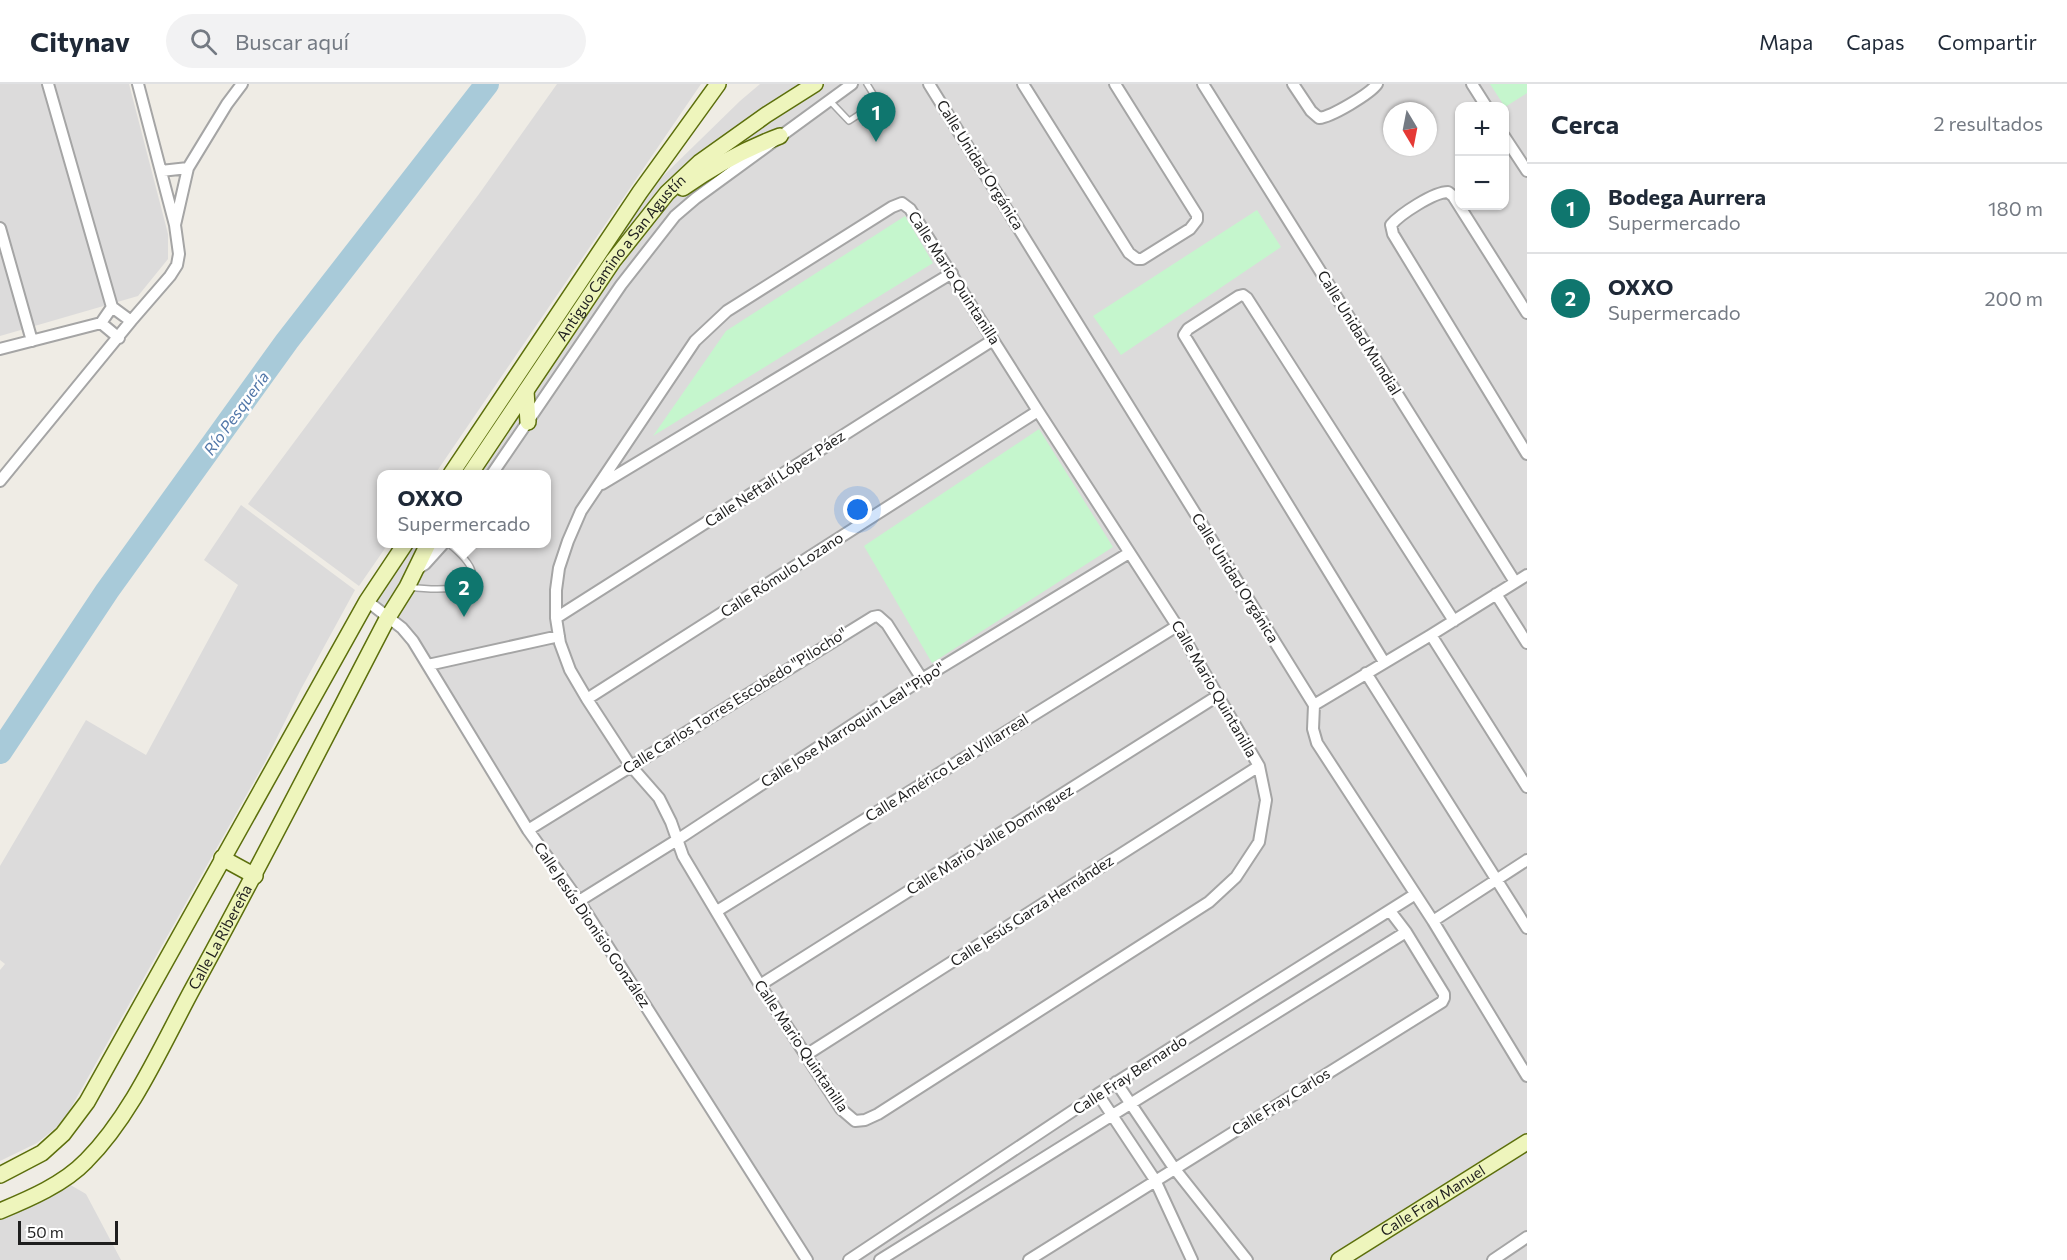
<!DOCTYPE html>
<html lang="es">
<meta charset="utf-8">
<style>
:root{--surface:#fff;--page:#f2f2f3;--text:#1f2937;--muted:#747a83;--line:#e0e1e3;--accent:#0f766e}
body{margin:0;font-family:Commissioner,sans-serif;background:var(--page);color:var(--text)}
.controls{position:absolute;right:18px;top:18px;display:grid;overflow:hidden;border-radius:12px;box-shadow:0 2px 4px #0004}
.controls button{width:54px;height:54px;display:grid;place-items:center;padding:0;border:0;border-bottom:2px solid var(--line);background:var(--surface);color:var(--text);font:30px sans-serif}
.compass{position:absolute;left:1383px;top:18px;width:54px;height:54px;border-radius:50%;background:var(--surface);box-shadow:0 2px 4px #0004;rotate:170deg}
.scale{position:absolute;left:18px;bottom:15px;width:100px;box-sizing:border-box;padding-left:6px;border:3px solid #1e1e1e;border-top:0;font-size:16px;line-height:21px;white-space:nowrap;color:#1e1e1e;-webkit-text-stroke:4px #fff;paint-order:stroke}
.you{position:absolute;left:858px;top:426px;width:21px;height:21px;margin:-15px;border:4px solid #fff;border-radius:50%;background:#1a73e8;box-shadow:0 0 0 9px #1a73e833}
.badge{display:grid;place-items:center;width:39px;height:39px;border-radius:50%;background:var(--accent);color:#fff;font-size:20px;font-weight:700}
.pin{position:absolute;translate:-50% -50px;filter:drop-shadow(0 2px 3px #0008)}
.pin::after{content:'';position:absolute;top:32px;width:21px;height:18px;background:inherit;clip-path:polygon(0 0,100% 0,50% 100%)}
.popup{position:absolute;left:377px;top:386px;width:174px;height:78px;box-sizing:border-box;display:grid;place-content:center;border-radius:12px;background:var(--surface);filter:drop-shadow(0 2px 4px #0005);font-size:20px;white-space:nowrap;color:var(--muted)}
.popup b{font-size:22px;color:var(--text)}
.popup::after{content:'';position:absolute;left:50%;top:100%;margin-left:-12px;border:12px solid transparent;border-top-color:var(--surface)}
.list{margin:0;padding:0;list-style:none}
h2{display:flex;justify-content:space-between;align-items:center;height:78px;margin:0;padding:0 24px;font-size:26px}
h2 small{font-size:20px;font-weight:400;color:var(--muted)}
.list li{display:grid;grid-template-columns:39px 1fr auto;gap:18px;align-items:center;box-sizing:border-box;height:90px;padding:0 24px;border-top:2px solid var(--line)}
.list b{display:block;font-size:22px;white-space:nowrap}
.list p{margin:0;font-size:20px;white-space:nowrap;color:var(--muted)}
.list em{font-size:20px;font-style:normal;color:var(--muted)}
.icon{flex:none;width:33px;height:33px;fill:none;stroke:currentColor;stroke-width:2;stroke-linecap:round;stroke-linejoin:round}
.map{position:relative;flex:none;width:1527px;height:1176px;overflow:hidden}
header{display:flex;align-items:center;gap:36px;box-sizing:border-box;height:84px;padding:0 30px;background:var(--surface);border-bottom:2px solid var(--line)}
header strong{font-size:28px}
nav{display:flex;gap:33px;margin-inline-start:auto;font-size:21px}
.search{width:420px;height:54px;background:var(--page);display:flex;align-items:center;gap:15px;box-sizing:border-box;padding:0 21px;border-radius:33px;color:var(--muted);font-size:22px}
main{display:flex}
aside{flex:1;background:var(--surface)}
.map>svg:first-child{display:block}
</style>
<header>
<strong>Citynav</strong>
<div class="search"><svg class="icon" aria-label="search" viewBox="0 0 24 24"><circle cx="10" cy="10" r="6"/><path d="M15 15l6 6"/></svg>Buscar aquí</div>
<nav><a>Mapa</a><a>Capas</a><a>Compartir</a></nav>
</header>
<main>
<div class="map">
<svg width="1527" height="1176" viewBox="0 0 1527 1176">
<rect width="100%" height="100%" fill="#efece5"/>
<!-- residential -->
<path fill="#dcdbdb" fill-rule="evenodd" d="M0,0H129L168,150V175L138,212L0,252Z
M557,0H701L435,390H382V460H388L359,502L248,420L479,110Z
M760,0H1527V1176H806L415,559L372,523L414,460H546V390H459L637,124L658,97L740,17ZM1460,22H1504V122H1460ZM1392,27H1428V63H1392Z
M241,421L355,506L301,605L265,678L63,1038L37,1059L0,1077V886L5,880L0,876V782L86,636L146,671L238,501L204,476Z
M62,1096L86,1110L121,1176H0V1126Z"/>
<!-- park -->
<path fill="#c5f6cd" d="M1490,0H1527V9L1505,23Z
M1257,126L1281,163L1121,271L1093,232Z
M905,132L933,179L653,352L726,247Z
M1039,345L1113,463L932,579L864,462Z"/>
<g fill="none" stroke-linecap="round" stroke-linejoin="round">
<!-- river -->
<path stroke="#a8cad9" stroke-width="24" d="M0,668L107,507L287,257L487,0"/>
<!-- lane casing -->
<g stroke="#a5a5a5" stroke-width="8">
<path id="lane" d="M830,17L849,37L878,18L867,0
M409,503C448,508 505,506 449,460"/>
</g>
<!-- street casing -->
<g stroke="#a5a5a5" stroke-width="14">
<path id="street" d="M48,0L112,223
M929,0L1314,621L1313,645L1317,659L1433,837L1527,992
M1023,0L1129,169L1137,175H1142L1190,145L1197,136V131L1115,0
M1203,0L1515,498
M1293,0L1311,27L1319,34C1331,33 1370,10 1377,0
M1472,0L1486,22
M1504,52L1527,87
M161,87L188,84
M902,119L910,125L1038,327L1177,542L1259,682L1266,716L1259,758L1236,793L1209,818L878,1030L865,1036L855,1037L841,1025L760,901L683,772L671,738L659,714L630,681L587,615L570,586L560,559L556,534V506L559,484L568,457L581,427L695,257L727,227L892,123Z
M175,141L188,84L227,20L242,0
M0,144L32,257
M112,223L131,237
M1527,229L1453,112L1448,108C1434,108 1400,130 1391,141L1393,150L1527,370
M101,239L119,254
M0,265L101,239L112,223
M492,390L621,201L675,132L696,114L852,0
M0,397L131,237L170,192L177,181L179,170L175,141L138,0
M602,400L952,189
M416,486L425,480L443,460
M1496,510L1527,559
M367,517L402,544L413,557L528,746L579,817L807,1176
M556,534L993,256
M1431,551L1527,703
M1384,578L1184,251L1188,245L1239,212L1243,211L1247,214L1454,537
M428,581L559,552
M1366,589L1527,844
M587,615L1038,327
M1314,621L1431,551L1527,491
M528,746L873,533L878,532L887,540L922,595
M579,817L677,756L922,595L1129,469
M717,827L1177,542
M1433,837L1527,776
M760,901L1219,611
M806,971L1259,682
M1116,998L1174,1084L1247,1176
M1098,1010L1155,1096L1192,1176
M849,1176L1098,1010L1414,811
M880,1176L1406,848
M1029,1176L1442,918L1444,914V910L1406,848L1390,827
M1493,1176L1527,1153"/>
</g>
<!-- secondary casing -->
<g stroke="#5c6f0c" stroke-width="18">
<g id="secondary">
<path d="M683,104C714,82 745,65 780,52"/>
<path d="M526,307L528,338"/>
<path d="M451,390L640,108L718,0"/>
<path id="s1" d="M470,390L613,177L667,109L700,78L766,31L815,0"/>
<path d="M222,774L255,792"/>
<path d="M0,1091L42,1069L63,1050L87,1018L367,517L405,460"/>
<path id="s2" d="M0,1127C29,1115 64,1100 86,1077C132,1031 162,961 193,904C260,782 323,658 387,535L407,503L428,460"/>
<path id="s3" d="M1339,1176L1527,1058"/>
</g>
</g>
<!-- lane -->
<use href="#lane" stroke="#fff" stroke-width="5"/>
<!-- street -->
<use href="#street" stroke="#fff" stroke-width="10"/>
<!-- secondary -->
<use href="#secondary" stroke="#eef5bc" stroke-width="15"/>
</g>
<g text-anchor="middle" stroke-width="5" stroke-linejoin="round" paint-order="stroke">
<!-- street labels -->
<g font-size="15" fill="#1e1e1e" stroke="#fff">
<text transform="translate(980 81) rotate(58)" y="5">Calle Unidad Orgánica</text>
<text dy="5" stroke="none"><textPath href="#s1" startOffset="264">Antiguo Camino a San Agustín</textPath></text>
<text transform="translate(954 194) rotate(57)" y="5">Calle Mario Quintanilla</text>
<text transform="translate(1359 249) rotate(58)" y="5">Calle Unidad Mundial</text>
<text transform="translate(775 395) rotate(-33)" y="5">Calle Neftalí López Páez</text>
<text transform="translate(782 491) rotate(-33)" y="5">Calle Rómulo Lozano</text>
<text transform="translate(1235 494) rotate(58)" y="5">Calle Unidad Orgánica</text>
<text transform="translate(1214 605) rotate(60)" y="5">Calle Mario Quintanilla</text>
<text transform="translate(735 617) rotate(-32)" y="5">Calle Carlos Torres Escobedo "Pilocho"</text>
<text transform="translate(853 641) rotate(-33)" y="5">Calle Jose Marroquin Leal "Pipo"</text>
<text transform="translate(947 684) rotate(-32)" y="5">Calle Américo Leal Villarreal</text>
<text transform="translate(990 756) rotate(-32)" y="5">Calle Mario Valle Domínguez</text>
<text transform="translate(1032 827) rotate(-33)" y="5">Calle Jesús Garza Hernández</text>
<text transform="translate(592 841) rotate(56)" y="5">Calle Jesús Dionisio González</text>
<text dy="5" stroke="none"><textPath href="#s2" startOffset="362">Calle La Ribereña</textPath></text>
<text transform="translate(801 962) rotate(56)" y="5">Calle Mario Quintanilla</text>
<text transform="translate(1130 991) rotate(-33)" y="5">Calle Fray Bernardo</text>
<text transform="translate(1281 1018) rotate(-32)" y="5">Calle Fray Carlos</text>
<text dy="5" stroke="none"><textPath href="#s3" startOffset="111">Calle Fray Manuel</textPath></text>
</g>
<!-- water labels -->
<g font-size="16" font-style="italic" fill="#5176a8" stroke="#fff">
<text transform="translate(236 329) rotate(-54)" y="6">Río Pesquería</text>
</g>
</g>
</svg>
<div class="controls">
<button>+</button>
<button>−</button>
</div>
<svg class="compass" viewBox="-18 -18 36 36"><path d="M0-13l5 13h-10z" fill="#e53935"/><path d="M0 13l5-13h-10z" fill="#747a83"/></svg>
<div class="scale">50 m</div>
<div class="you"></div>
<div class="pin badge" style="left:876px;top:58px">1</div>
<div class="pin badge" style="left:464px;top:533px">2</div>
<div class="popup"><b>OXXO</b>Supermercado</div>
</div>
<aside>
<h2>Cerca<small>2 resultados</small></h2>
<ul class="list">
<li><span class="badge">1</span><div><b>Bodega Aurrera</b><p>Supermercado</p></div><em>180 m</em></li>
<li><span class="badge">2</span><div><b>OXXO</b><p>Supermercado</p></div><em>200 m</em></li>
</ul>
</aside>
</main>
